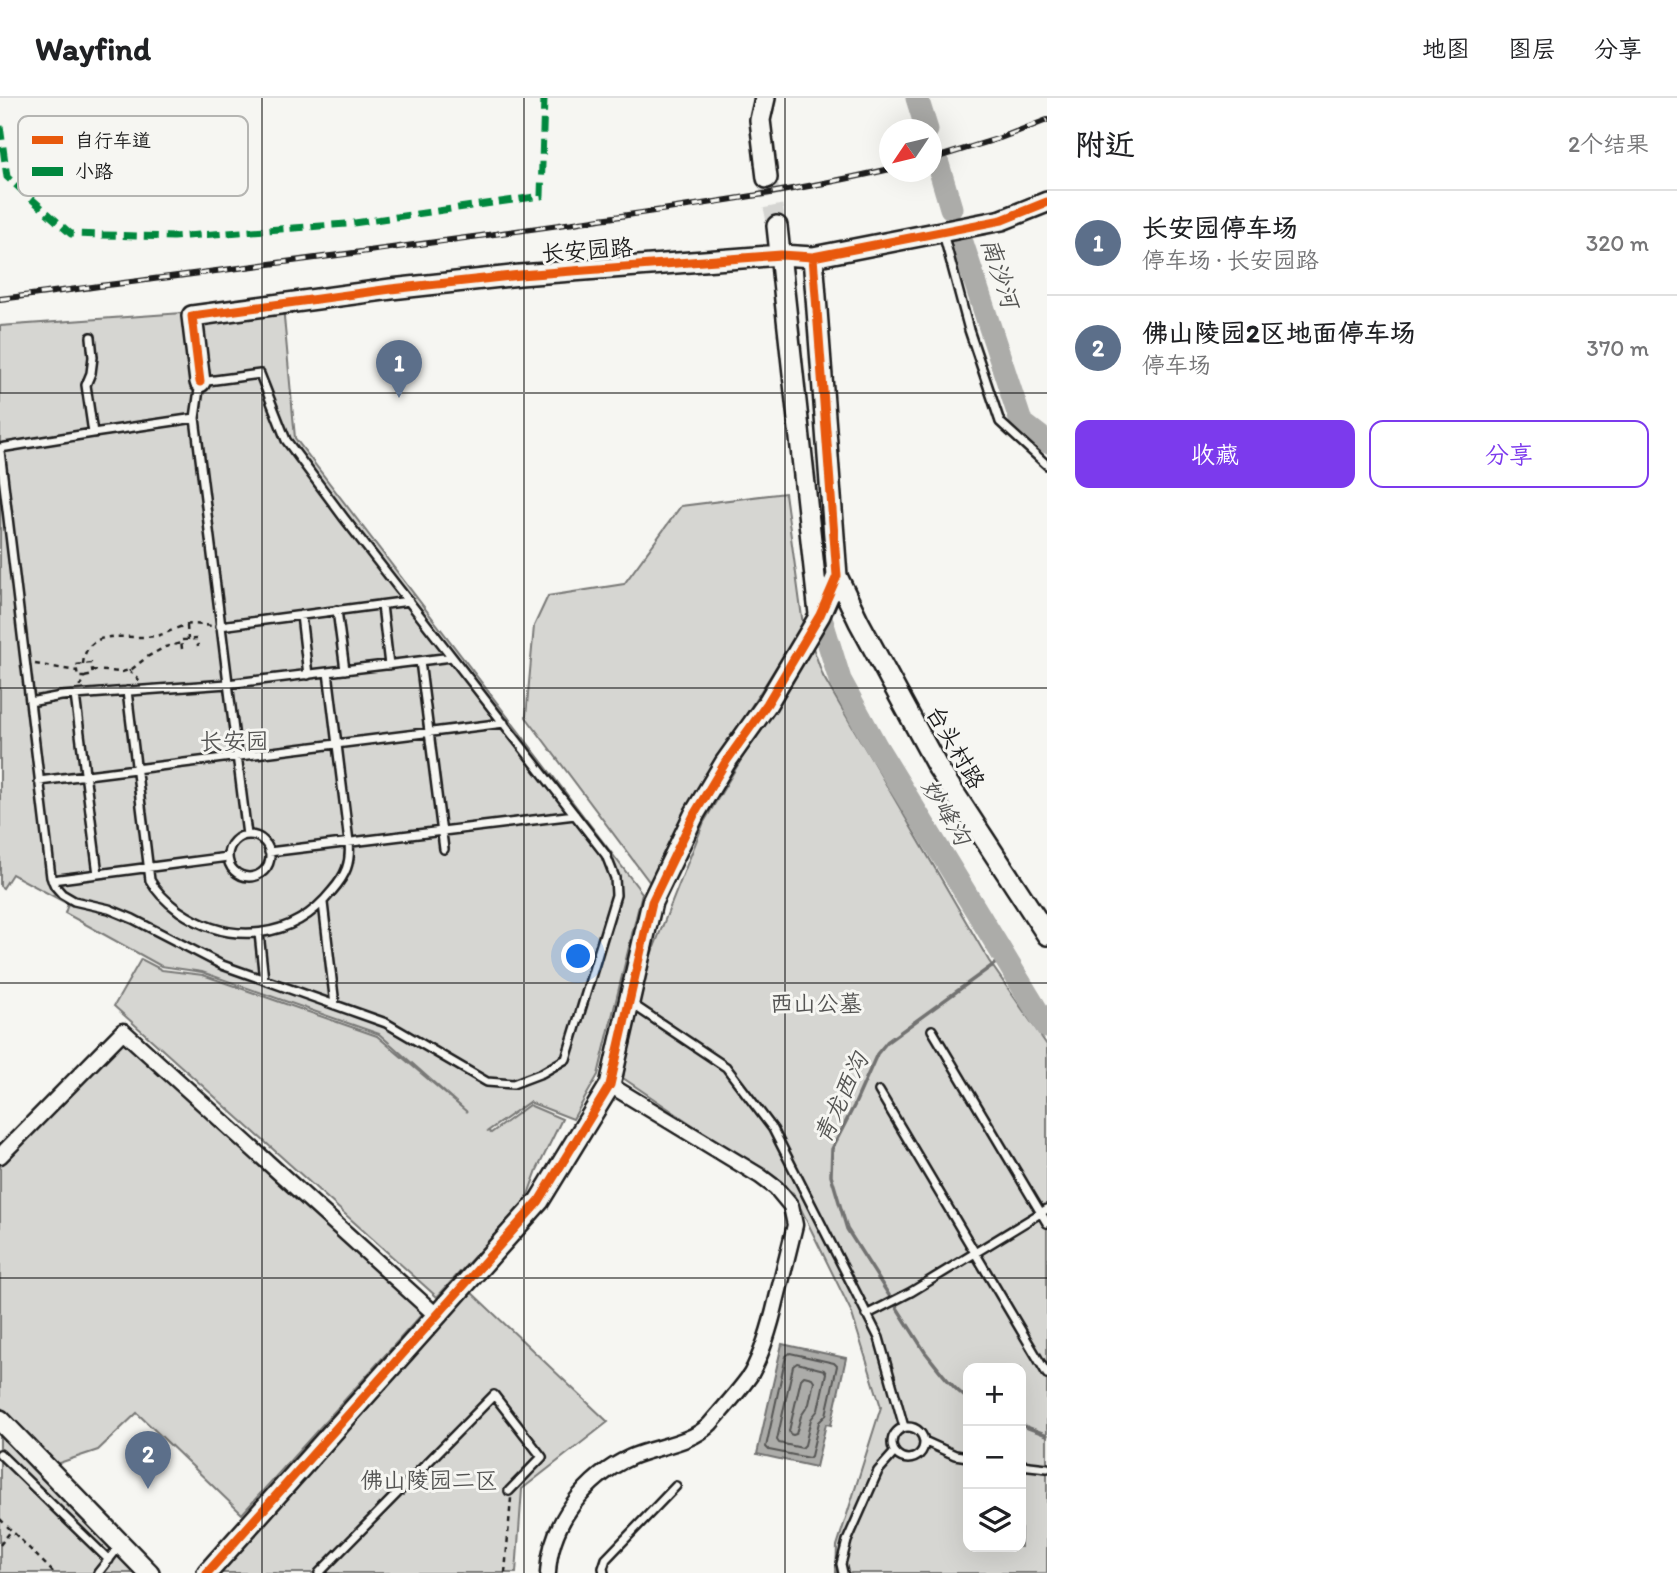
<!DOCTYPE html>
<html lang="zh">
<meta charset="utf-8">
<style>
:root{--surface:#fff;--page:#f6f6f6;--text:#202124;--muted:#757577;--line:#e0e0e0;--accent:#7c3aed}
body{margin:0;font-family:Itim,"LXGW WenKai TC",sans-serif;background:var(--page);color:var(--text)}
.controls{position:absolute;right:21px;bottom:21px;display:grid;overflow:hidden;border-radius:14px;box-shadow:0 7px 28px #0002}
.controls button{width:63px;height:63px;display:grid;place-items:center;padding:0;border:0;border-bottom:2px solid var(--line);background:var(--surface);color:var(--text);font:35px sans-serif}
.compass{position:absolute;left:879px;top:21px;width:63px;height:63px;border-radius:50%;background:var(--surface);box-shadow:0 7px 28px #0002;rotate:235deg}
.you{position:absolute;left:579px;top:859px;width:24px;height:24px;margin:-18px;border:5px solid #fff;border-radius:50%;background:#1a73e8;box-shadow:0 0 0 10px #1a73e833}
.badge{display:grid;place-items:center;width:46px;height:46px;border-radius:50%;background:var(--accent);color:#fff;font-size:23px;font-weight:700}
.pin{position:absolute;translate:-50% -58px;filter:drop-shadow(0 2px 4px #0008)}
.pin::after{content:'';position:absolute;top:37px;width:24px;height:21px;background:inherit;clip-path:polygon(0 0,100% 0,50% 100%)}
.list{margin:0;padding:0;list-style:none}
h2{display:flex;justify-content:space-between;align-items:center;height:91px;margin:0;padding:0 28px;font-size:30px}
h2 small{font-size:23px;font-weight:400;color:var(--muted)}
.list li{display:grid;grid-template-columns:46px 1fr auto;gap:21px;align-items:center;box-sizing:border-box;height:105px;padding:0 28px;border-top:2px solid var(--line)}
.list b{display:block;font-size:26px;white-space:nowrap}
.list p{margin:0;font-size:23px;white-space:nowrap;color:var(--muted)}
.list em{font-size:23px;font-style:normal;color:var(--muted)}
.actions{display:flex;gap:14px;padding:21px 28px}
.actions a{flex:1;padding:16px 0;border:2px solid var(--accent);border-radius:14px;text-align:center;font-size:24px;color:var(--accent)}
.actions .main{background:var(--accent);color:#fff}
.icon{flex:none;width:38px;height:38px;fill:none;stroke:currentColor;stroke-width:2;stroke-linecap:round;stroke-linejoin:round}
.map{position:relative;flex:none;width:1047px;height:1475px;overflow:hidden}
header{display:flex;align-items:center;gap:42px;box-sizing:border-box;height:98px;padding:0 35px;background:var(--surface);border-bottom:2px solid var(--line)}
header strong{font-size:33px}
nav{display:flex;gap:38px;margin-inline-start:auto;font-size:24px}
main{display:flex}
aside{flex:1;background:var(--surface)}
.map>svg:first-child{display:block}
</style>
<header>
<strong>Wayfind</strong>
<nav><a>地图</a><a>图层</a><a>分享</a></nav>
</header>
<main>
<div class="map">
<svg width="1047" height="1475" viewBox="0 0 1047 1475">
<rect width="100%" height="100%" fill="#f6f6f2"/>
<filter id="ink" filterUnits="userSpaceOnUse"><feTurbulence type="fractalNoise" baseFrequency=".0143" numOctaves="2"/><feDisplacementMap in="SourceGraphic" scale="14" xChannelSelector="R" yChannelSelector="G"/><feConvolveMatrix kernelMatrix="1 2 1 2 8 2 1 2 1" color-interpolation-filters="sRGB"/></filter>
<g filter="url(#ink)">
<!-- green -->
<path fill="#d6d6d2" stroke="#797977" stroke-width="2" fill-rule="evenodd" d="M283,208L295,340L642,795L598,977L573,1021L529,1004L488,1033L491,1035L529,1007L562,1021L537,1072L526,1102L437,1199L114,908L141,861L162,872L203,877L377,938L467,1014L379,936L202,874L161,868L65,815L68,806L12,776L3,790L0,788V228Z
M785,395L803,527L688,708L651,786L526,619L534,528L548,498L624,486L681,408Z
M811,544L823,578L989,863L1047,947V1475H836L837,1448L881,1309L851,1213L793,1095L623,980L637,892L704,724ZM968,1270H1021V1449H968Z
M120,941L423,1215L242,1416L137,1315L98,1352L56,1366L0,1309V1063Z
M470,1193L608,1324L522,1391L516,1475H221Z
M0,1335L141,1475H0Z"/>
<!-- water -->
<path fill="#acaca9" stroke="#727271" stroke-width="2" d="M782,1246L846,1260L831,1327L826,1326L816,1369L757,1356Z"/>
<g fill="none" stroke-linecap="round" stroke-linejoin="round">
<!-- shore -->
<path stroke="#565654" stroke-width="2" d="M790,1255L834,1265L837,1268L826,1317L819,1324L811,1358L809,1360L769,1352L766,1349L786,1258Z
M797,1265L824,1272L826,1275L818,1312L811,1321L805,1347L802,1350L779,1345L777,1342L793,1268Z
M804,1278L812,1280L814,1283L809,1306L801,1318L796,1336L793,1337L790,1336L789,1333L801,1281Z"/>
<!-- stream -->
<path stroke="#727271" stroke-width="3.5" d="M968,1301C951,1289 938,1270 925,1254L847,1131L831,1077L832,1051L854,1008L877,956L887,944L1004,859
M1021,1327L1047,1337"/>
<!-- river -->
<path stroke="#acaca9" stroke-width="23" d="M917,0L927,32
M938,66L951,110
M958,132L1021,324L1047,344
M820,517L840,582L876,648L1047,929"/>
<!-- tertiary-tunnel -->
<path stroke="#d5d5d2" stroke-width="19" stroke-dasharray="19 10" stroke-linecap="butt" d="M767,80L777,128"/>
<!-- service casing -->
<g stroke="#1c1c1c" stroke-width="12">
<path id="service" d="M943,135L969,232L1000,324L1047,367
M91,239L93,259L91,275L86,287L93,335
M0,350L93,335L195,320
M0,353L51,779L55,788L62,796L74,803L109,811L133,821L222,867L386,925L487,984L513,986L542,975L566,961L616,797L615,780L606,757L452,559
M382,507L389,567
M337,512L345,572
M301,517L308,577
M220,528L409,503
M420,563L444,751
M127,593L150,782C157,795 167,804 179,813C230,848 293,842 332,793C346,777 351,765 349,744L328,574
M75,597L98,776
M30,604L61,598L227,586L452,559L344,420L286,342L260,276L200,284L195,320L247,737
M39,683L504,625
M228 758a21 21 0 1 1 42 0a21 21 0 1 1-42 0Z
M269,754L575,717
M52,782L228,759
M323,805L335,907
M259,835L264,882
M632,906L726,969L773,1031L879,1240L904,1329
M932,932L1047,1125
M879,993L1047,1276
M866,1217L911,1194L1047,1111
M892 1345a16 16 0 1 1 32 0a16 16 0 1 1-32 0Z
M924,1343L955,1357L968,1359
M0,1356L109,1462
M1021,1367L1047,1370
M98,1475L121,1446
M319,1475L494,1297L542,1359L509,1393
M604,1475L603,1470L606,1461L676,1388
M843,1475L841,1466L847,1443L878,1373L894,1355"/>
</g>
<!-- minor casing -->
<g stroke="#1c1c1c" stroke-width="19">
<path id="minor" d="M0,1058L123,933L437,1218
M548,1475C550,1425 586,1379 631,1359C656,1348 691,1346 710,1326C721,1313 742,1290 751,1276C764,1252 771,1226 777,1200C783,1176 789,1152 795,1127L791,1108L776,1090L760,1078L610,987"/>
</g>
<!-- tertiary casing -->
<g stroke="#1c1c1c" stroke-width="24">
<path id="tertiary" d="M765,0L760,22L767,80
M777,128L819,516
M200,284L192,218L391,191L520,177L781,157L813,159L1002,122L1047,104
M837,478L859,524L938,670L1047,837
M0,1322L149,1475
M207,1475L539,1103L610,987L652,804L695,715L725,665L767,606L820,517L837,478L813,159"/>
</g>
<!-- path -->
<path stroke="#1c1c1c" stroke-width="2.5" stroke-dasharray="5 5" stroke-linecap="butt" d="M187,528L188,542
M182,551L181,542L197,541L198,549
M35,566L77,573
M83,566C84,555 88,546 100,541C115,536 138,541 154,538C164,537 171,532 180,529C190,524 201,527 212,528
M92,572L122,574L132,571L147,559L165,549L181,545
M129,572L140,584
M79,588L84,584V579H78L76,567L91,565L93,577L84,579
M0,1421L54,1475
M0,1447L11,1433
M505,1475L511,1400"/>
<!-- service -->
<use href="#service" stroke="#f6f6f2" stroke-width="7"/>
<!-- minor -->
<use href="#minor" stroke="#f6f6f2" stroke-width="14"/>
<!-- tertiary -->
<use href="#tertiary" stroke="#f6f6f2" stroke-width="19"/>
<!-- rail casing -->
<g stroke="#1c1c1c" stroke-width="6">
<path id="rail" d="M932,61L1000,40L1047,22
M0,201C189,176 378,153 566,126C674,110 783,96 890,71"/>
</g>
<!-- rail -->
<use href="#rail" stroke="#f6f6f2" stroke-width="3.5" stroke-dasharray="10" stroke-linecap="butt"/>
<!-- quiet -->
<path stroke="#00873e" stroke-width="7" stroke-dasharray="14 7" stroke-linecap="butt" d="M0,28L7,79L71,136L173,139L347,126L541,98L544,0"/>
<!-- cycleway casing -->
<g stroke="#f6f6f2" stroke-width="13">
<path id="cycleway" d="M200,284L192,218L391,191L520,177L781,157L813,159L1002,122L1047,104
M207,1475L539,1103L610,987L652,804L695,715L725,665L767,606L820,517L837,478L813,159"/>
</g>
<!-- cycleway -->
<use href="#cycleway" stroke="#e8590c" stroke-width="9"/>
</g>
</g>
<!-- grid -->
<path fill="none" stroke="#1c1c1c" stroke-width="2" stroke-opacity="0.55" d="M262,0V1475M524,0V1475M785,0V1475M0,295H1047M0,590H1047M0,885H1047M0,1180H1047"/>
<g text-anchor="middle" stroke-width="6" stroke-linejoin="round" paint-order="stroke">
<!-- street labels -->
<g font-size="23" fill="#1c1c1c" stroke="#f6f6f2">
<text transform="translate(587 152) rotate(-4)" y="8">长安园路</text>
<text transform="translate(956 649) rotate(60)" y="8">台头村路</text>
</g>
<!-- park labels -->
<g font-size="23" fill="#545453" stroke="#f6f6f2">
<text x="234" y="651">长安园</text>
<text x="816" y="913">西山公墓</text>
<text x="429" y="1390">佛山陵园二区</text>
</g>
<!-- water labels -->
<g font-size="24" font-style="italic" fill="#565654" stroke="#f6f6f2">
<text transform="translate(1000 175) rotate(72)" y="8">南沙河</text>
<text transform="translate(946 714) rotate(59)" y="8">妙峰沟</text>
<text transform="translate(841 1000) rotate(-65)" y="8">青龙西沟</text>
</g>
</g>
<!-- legend -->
<rect x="18" y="18" width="230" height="80" rx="10" fill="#f6f6f2" stroke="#b5b5b2" stroke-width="2"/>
<rect x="32" y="38" width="31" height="8" fill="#e8590c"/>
<rect x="32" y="69" width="31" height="9" fill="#00873e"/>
<g font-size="19" fill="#1c1c1c">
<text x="75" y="49">自行车道</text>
<text x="75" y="80">小路</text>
</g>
</svg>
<div class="controls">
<button>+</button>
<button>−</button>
<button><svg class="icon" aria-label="layers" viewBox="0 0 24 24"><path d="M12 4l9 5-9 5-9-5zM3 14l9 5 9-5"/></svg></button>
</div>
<svg class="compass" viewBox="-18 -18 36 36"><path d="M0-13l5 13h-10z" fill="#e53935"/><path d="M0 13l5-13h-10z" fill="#757577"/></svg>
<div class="you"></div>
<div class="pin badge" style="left:399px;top:300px;background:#5c6f8a">1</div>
<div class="pin badge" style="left:148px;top:1391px;background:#5c6f8a">2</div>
</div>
<aside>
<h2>附近<small>2个结果</small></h2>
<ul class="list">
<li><span class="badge" style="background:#5c6f8a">1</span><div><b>长安园停车场</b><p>停车场 · 长安园路</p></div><em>320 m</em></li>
<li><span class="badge" style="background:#5c6f8a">2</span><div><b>佛山陵园2区地面停车场</b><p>停车场</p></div><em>370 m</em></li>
</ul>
<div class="actions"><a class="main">收藏</a><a>分享</a></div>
</aside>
</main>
